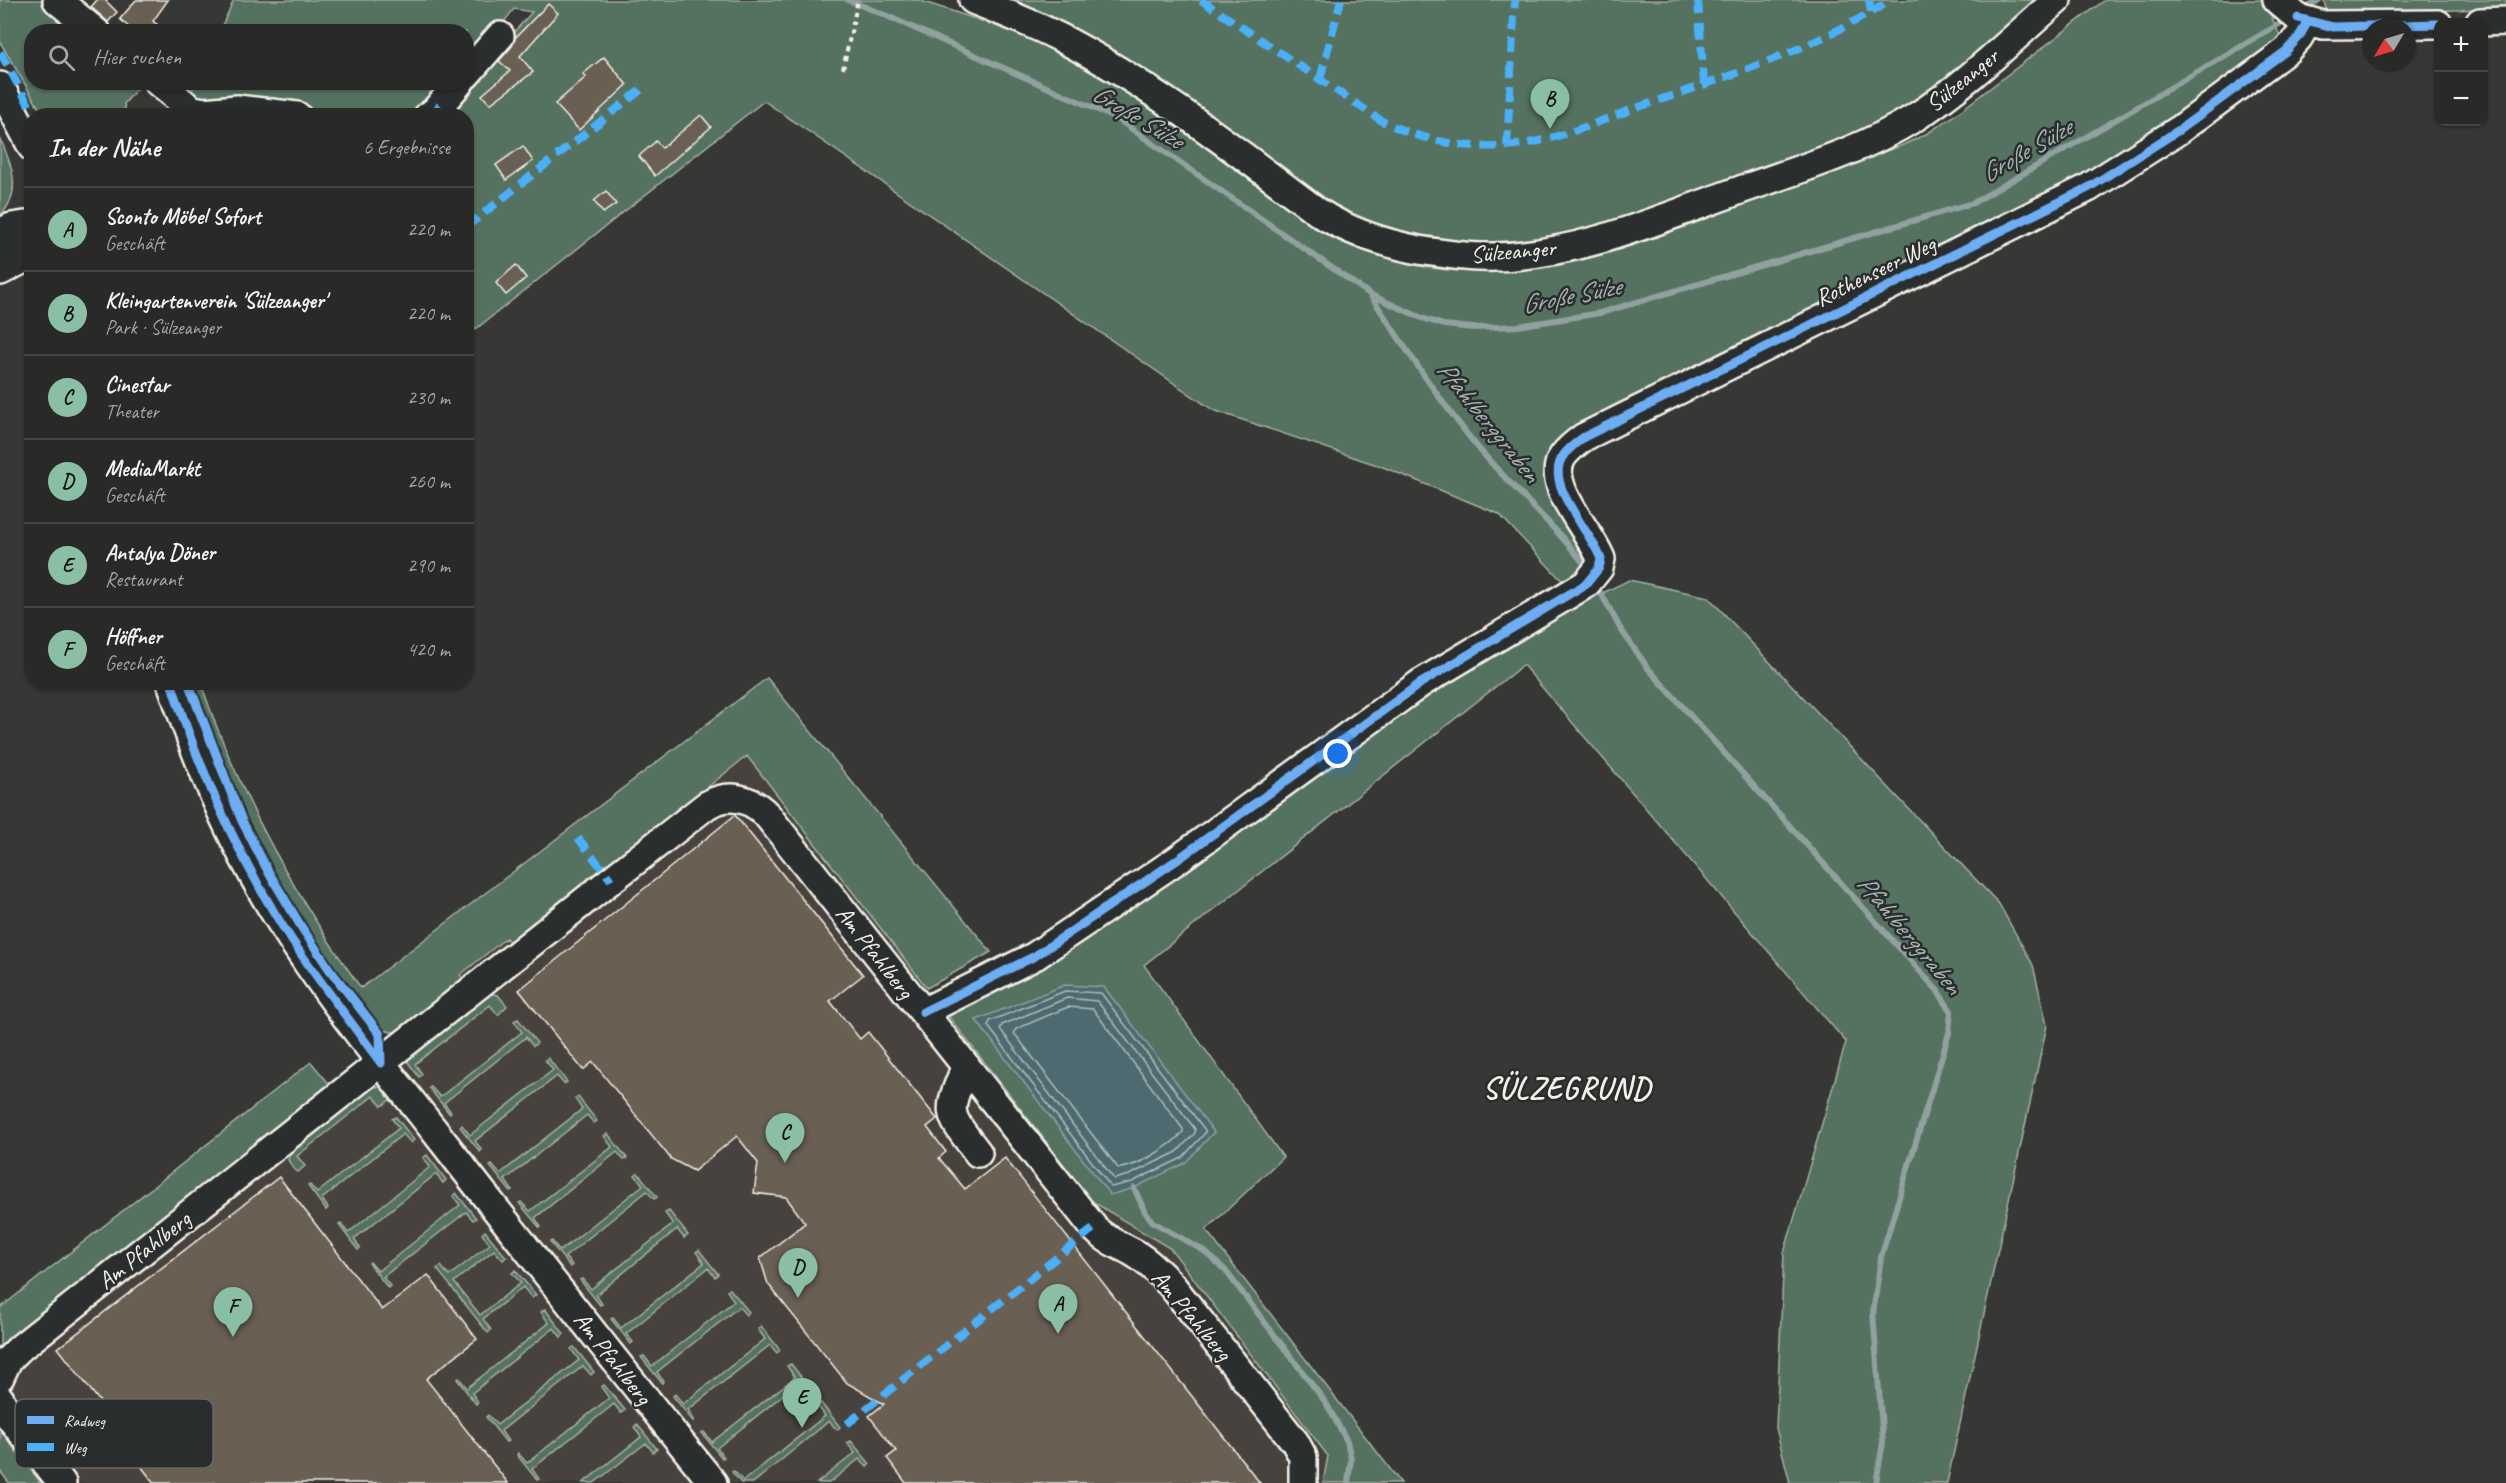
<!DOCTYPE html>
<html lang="de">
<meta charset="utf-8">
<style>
:root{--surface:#292928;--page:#313130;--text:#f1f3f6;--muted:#a5a6a8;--line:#454545;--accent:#8abfa5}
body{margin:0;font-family:Caveat,sans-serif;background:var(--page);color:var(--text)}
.controls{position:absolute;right:18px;top:18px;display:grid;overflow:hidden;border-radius:12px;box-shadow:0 2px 4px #0004}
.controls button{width:54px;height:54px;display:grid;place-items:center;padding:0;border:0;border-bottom:2px solid var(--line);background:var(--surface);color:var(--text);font:30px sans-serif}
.compass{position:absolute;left:2362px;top:18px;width:54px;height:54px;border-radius:50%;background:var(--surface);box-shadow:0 2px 4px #0004;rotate:232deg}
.you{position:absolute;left:1338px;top:754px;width:21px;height:21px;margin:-15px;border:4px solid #fff;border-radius:50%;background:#1a73e8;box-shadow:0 0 0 9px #1a73e833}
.badge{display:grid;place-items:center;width:39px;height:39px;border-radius:50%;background:var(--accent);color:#111;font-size:20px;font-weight:700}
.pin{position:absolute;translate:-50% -50px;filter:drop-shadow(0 2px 3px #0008)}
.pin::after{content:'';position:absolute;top:32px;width:21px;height:18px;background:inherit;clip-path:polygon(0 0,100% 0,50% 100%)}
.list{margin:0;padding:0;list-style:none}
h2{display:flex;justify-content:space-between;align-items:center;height:78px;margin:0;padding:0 24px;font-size:26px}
h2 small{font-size:20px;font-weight:400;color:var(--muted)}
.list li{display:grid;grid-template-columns:39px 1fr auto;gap:18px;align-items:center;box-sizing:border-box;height:84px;padding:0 24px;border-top:2px solid var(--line)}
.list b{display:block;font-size:22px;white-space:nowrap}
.list p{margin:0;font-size:20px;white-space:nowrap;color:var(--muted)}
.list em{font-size:20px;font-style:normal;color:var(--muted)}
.icon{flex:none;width:33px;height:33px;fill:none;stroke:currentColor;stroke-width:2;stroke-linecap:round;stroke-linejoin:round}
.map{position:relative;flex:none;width:2506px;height:1483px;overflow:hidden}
.search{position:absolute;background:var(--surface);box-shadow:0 2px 4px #0004;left:24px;top:24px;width:450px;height:66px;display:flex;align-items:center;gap:15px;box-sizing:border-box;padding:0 21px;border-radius:24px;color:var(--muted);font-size:22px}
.panel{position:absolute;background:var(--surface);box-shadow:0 2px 4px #0004;left:24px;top:108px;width:450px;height:582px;border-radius:24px}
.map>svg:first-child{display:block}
</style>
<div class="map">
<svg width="2506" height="1483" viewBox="0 0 2506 1483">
<rect width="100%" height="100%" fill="#373735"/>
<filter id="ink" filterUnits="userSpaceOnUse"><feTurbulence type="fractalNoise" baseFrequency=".0167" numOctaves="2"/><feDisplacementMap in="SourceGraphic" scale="12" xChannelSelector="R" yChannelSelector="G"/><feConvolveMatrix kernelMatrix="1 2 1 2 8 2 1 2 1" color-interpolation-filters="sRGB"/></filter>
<g filter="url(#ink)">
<!-- built -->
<path fill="#47433e" d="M747,756L1093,1202L1171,1249L1328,1456L1323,1483H41L0,1430V1352L464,980L460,975L506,938L511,943Z"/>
<!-- green -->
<path fill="#557160" stroke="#a4b1a4" stroke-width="1.5" d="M0,0H47L84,31L32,32V82L142,83L124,104L126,115H43L0,42Z
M234,0H918C969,17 1020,32 1067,57C1162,106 1246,173 1333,235C1430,288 1522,274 1625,247L1903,145L1928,133L1951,118L2105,0H2264L2284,45L2090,178L1551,457L1593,563L1568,587L1499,514L1383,467L1213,410L764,101L467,336L466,116L440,115L532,12L514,9L467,69L466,32H219Z
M990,0H2049L1896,121L1559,242L1445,246L1368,228Z
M2324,0H2506V8L2327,15Z
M196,83H456L416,115H380L188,99Z
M0,138C12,165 23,193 0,216Z
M1629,580L1708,597L1999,904L2033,965L2047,1025L1947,1483H1790L1776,1428L1784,1253L1846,1042L1523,665L1144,965L1283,1157L1206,1230L1401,1483H1323L1328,1456L1171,1249L1093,1202L946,1013L1424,693L1523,632Z
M767,678L991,952L927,988L747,756L510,943L506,938L460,975L464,980L397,1033C392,1032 385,1031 380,1028C365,1017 354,995 343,980C276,890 227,790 192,683H201C238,794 293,893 361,988Z
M493,994L498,995L507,1006L498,1015L490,1005L415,1064L422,1074L419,1077L405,1058L486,995Z
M518,1019L537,1043L533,1046L526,1037L444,1103L451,1112L449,1113L429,1088L431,1087L440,1097L522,1032L514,1021Z
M548,1058L567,1082L564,1084L557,1076L475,1141L482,1150L480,1152L460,1127L462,1125L470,1135L553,1070L545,1060Z
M311,1062L331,1086L0,1352V1308Z
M369,1087H379L389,1094L390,1100L382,1106L373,1096L297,1156L305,1166L298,1172L294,1169L288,1160L291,1148Z
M578,1097L597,1121L594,1123L587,1115L505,1180L512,1190L510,1191L490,1166L492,1165L500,1174L582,1109L575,1099Z
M396,1117L414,1140L411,1143L403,1134L322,1199L328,1208L326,1210L308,1186L310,1185L317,1193L399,1128L392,1119Z
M608,1134L627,1158L624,1160L617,1152L535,1218L541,1227L540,1228L519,1203L521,1202L530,1211L612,1147L604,1136Z
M427,1155L446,1180L443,1183L436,1174L354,1239L360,1248L358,1250L339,1225L341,1224L348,1233L430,1167L423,1158Z
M638,1173L657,1197L654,1199L647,1191L565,1257L572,1265L570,1267L550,1242L552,1241L560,1251L643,1185L635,1175Z
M456,1193L476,1218L473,1220L466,1212L383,1277L390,1286L388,1288L369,1263L370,1262L378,1271L460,1205L453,1196Z
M669,1211L688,1235L684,1238L677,1229L596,1295L602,1304L600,1305L580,1280L582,1279L591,1289L673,1224L665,1213Z
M485,1231L506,1257L503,1260L494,1250L454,1282L480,1315L521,1283L512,1273L515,1270L536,1295L532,1298L523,1287L483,1319L491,1330L488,1333L437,1269L441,1266L449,1276L490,1244L482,1234Z
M699,1250L718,1274L715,1277L708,1268L626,1334L633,1342L631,1344L611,1319L613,1318L621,1328L704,1263L696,1252Z
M730,1289L749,1312L746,1315L739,1307L657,1372L663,1381L662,1383L641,1357L644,1356L652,1366L734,1301L727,1291Z
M545,1309L564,1334L561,1337L554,1328L472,1393L478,1402L476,1404L457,1379L459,1378L467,1388L549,1323L541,1312Z
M761,1326L780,1350L777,1353L770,1345L688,1410L694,1419L693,1421L673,1396L675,1394L683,1404L765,1339L758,1329Z
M574,1347L594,1372L591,1375L583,1366L501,1431L508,1441L506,1442L486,1417L488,1415L497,1425L579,1360L571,1349Z
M791,1364L810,1388L806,1391L799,1382L717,1448L724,1457L722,1458L702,1433L704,1432L712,1442L795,1377L787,1366Z
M604,1385L625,1410L621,1413L614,1404L532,1469L539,1479L537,1480L517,1455L518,1453L527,1463L609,1398L601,1387Z
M821,1403L840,1427L837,1430L829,1421L753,1483H741L732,1472L734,1471L743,1481L825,1416L817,1405Z
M637,1424L657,1449L653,1452L646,1443L594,1483H583L641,1437L634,1427Z
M0,1430L41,1483H9L0,1471Z
M851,1441L870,1464L867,1467L859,1459L829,1483H817L855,1453L847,1443Z"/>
<!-- water -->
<path fill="#4d6b6f" stroke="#90a19f" stroke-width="1.5" d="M1065,985L1104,987L1214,1132L1185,1163L1134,1188L1110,1195L976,1020Z"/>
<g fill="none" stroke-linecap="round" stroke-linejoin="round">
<!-- shore -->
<path stroke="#b1bbb8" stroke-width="1.5" d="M1065,991L1101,993L1205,1130V1133L1182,1158L1132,1182L1111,1187L988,1026L990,1021Z
M1067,998L1097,1001L1195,1129V1133L1177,1152L1129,1175L1114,1179L1000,1029L1002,1025Z
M1068,1007L1093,1009L1183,1129V1132C1171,1146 1136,1168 1118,1168L1014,1033L1016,1029Z"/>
<!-- stream -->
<path stroke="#90a19f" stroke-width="6" d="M848,0L887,16L1116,118L1371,295L1422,318L1444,325L1473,328L1518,326L1600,313L1973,203L2288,19
M2302,11L2319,0
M1371,296C1406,349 1440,402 1480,450C1514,490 1554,524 1585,565
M1601,593L1620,628L1647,667L1937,990L1951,1011L1949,1033L1881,1257L1873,1313L1883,1442L1876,1483
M1134,1188L1145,1212L1153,1222L1204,1251L1225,1270L1326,1403L1347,1441L1351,1459L1348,1483"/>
</g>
<!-- building -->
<path fill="#6b5f52" stroke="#f4f1e8" stroke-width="1.5" d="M97,0H105L117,12L108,22L91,7Z
M136,0H168L153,21L166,32H134L120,19Z
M548,4L558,13L520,56L533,72L490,104L482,95L510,71L499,61L512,46L515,38Z
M604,57L627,85L579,130L555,104L586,77L583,74Z
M701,115L711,127L655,176L639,156L656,141L662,148Z
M523,146L533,161L506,180L496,165Z
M606,191L616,204L603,213L594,201Z
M516,265L526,278L506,295L496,283Z
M735,815L863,975L830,1001L860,1039L868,1032L937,1119L927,1127L946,1152L939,1158L965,1189L1005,1158L1260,1483H906L887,1458L896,1451L869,1416L884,1404L847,1383L768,1284L760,1258L805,1223L786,1197L754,1193L758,1163L737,1136L694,1171L671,1159L593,1062L583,1070L519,990Z
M279,1177L382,1310L428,1275L477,1339L426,1379L508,1483H154L134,1457L140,1453L58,1348Z"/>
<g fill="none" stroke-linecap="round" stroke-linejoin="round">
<!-- minor casing -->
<g stroke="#f4f1e8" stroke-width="32">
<path id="minor" d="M57,0L96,32
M973,0C1003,12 1032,23 1061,38C1153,86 1235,150 1318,212C1349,232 1383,243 1419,250C1444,254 1470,258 1495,257C1581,255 1664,217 1743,189C1800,169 1863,150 1914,118C1966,85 2011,40 2057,0
M2277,0L2298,18L2323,25L2438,24
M2480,22L2506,21
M466,75L500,36
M158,82L199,116
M0,86L32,147
M190,109L203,112L237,109L297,116
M428,116L434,112L460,82
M171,682C198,764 232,845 278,918C325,994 382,1064 437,1134C528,1251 620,1367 713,1483
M923,1012L1035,956L1177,860L1421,683L1586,584L1599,568L1601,559C1591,531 1543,484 1563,456C1569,448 1577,442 1584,437L2088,188L2179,130L2286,51L2299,37L2308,21
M966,1066C946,1115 946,1111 978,1153
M0,1377L8,1360L20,1348L611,880L707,805C728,793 750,797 767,815L1094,1228C1105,1240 1120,1245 1134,1253C1149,1262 1161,1274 1173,1287L1295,1442L1303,1457V1483
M0,1399L8,1415L62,1483"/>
</g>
<!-- highway casing -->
<g stroke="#f4f1e8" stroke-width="38">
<path id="highway" d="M0,237L12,230L32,227
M0,268L23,256L32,249"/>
</g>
<!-- path -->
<path stroke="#f4f1e8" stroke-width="4" stroke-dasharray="4.5 4.5" stroke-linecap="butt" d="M843,69L858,0"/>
<!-- minor -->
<use href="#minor" stroke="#2a2d2e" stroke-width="27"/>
<!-- highway -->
<use href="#highway" stroke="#2a2d2e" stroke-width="33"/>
<!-- quiet -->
<path stroke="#4cb0f7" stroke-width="8" stroke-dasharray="15 8" stroke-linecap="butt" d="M1201,0L1382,121C1421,140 1462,149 1505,146C1551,143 1594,123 1636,108C1724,78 1813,50 1891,0
M1698,0L1704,84
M1869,0L1871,13
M0,52L35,116
M1320,79L1341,0
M431,116L440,105
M1507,146L1515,0
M466,227L642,89
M578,838L611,880
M847,1424L1094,1228"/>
<!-- cycleway casing -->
<g stroke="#2a2d2e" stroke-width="13">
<path id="cycleway" d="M2298,18L2333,27L2438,24
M171,682C197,763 232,842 275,914C307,966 345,1014 381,1063
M188,682L242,821L269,873L302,928L330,970L380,1034L381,1063
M923,1012L1035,956L1177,860L1421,683L1586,584L1599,568L1601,559C1591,531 1543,484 1563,456C1569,448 1577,442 1584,437L2088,188L2179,130L2286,51L2299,37L2308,21"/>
</g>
<!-- cycleway -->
<use href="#cycleway" stroke="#6dadf4" stroke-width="9"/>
</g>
</g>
<g text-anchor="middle" stroke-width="5" stroke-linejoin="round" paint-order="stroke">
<!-- street labels -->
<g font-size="24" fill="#f4f1e8" stroke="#2a2d2e">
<text transform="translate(1962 80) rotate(-39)" y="8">Sülzeanger</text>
<text transform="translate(1513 251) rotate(-5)" y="8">Sülzeanger</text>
<text transform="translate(1875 271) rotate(-26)" y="8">Rothenseer Weg</text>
<text transform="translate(875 952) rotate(52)" y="8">Am Pfahlberg</text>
<text transform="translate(144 1250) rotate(-38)" y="8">Am Pfahlberg</text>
<text transform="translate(1192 1315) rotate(50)" y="8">Am Pfahlberg</text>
<text transform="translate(613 1358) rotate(52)" y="8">Am Pfahlberg</text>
</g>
<!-- water labels -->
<g font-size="26" font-style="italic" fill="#a9b5b2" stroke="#2a2d2e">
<text transform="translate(1138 116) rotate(31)" y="9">Große Sülze</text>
<text transform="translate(2026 150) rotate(-30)" y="9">Große Sülze</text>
<text transform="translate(1571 295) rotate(-11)" y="9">Große Sülze</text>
<text transform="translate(1489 421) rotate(51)" y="9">Pfahlberggraben</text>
<text transform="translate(1910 934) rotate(50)" y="9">Pfahlberggraben</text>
</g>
<!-- district labels -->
<g font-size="30" font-weight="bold" letter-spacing="1.5" fill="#f4f1e8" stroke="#2a2d2e">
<text x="1567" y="1098">SÜLZEGRUND</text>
</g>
</g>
<!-- legend -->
<rect x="15" y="1399" width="198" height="69" rx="9" fill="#2a2d2e" stroke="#676866" stroke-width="1.5"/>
<rect x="27" y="1416" width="27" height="8" fill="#6dadf4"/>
<rect x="27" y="1443" width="27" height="8" fill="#4cb0f7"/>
<g font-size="16" fill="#f4f1e8">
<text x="64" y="1426">Radweg</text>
<text x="64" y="1453">Weg</text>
</g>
</svg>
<div class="controls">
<button>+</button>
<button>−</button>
</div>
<svg class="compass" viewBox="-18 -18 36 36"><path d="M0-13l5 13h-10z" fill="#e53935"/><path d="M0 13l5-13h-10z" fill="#a5a6a8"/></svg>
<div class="you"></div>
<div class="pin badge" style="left:1058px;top:1334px">A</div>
<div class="pin badge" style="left:1550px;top:129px">B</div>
<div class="pin badge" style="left:785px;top:1163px">C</div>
<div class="pin badge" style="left:798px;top:1298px">D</div>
<div class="pin badge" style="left:802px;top:1428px">E</div>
<div class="pin badge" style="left:233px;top:1337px">F</div>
<div class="search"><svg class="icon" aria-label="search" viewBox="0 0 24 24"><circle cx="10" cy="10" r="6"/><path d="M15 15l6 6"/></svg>Hier suchen</div>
<section class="panel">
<h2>In der Nähe<small>6 Ergebnisse</small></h2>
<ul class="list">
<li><span class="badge">A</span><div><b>Sconto Möbel Sofort</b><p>Geschäft</p></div><em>220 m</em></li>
<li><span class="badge">B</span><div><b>Kleingartenverein 'Sülzeanger'</b><p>Park · Sülzeanger</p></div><em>220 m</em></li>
<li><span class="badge">C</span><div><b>Cinestar</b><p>Theater</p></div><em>230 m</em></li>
<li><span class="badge">D</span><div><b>MediaMarkt</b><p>Geschäft</p></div><em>260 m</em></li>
<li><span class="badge">E</span><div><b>Antalya Döner</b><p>Restaurant</p></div><em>290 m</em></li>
<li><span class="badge">F</span><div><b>Höffner</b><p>Geschäft</p></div><em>420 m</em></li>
</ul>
</section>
</div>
